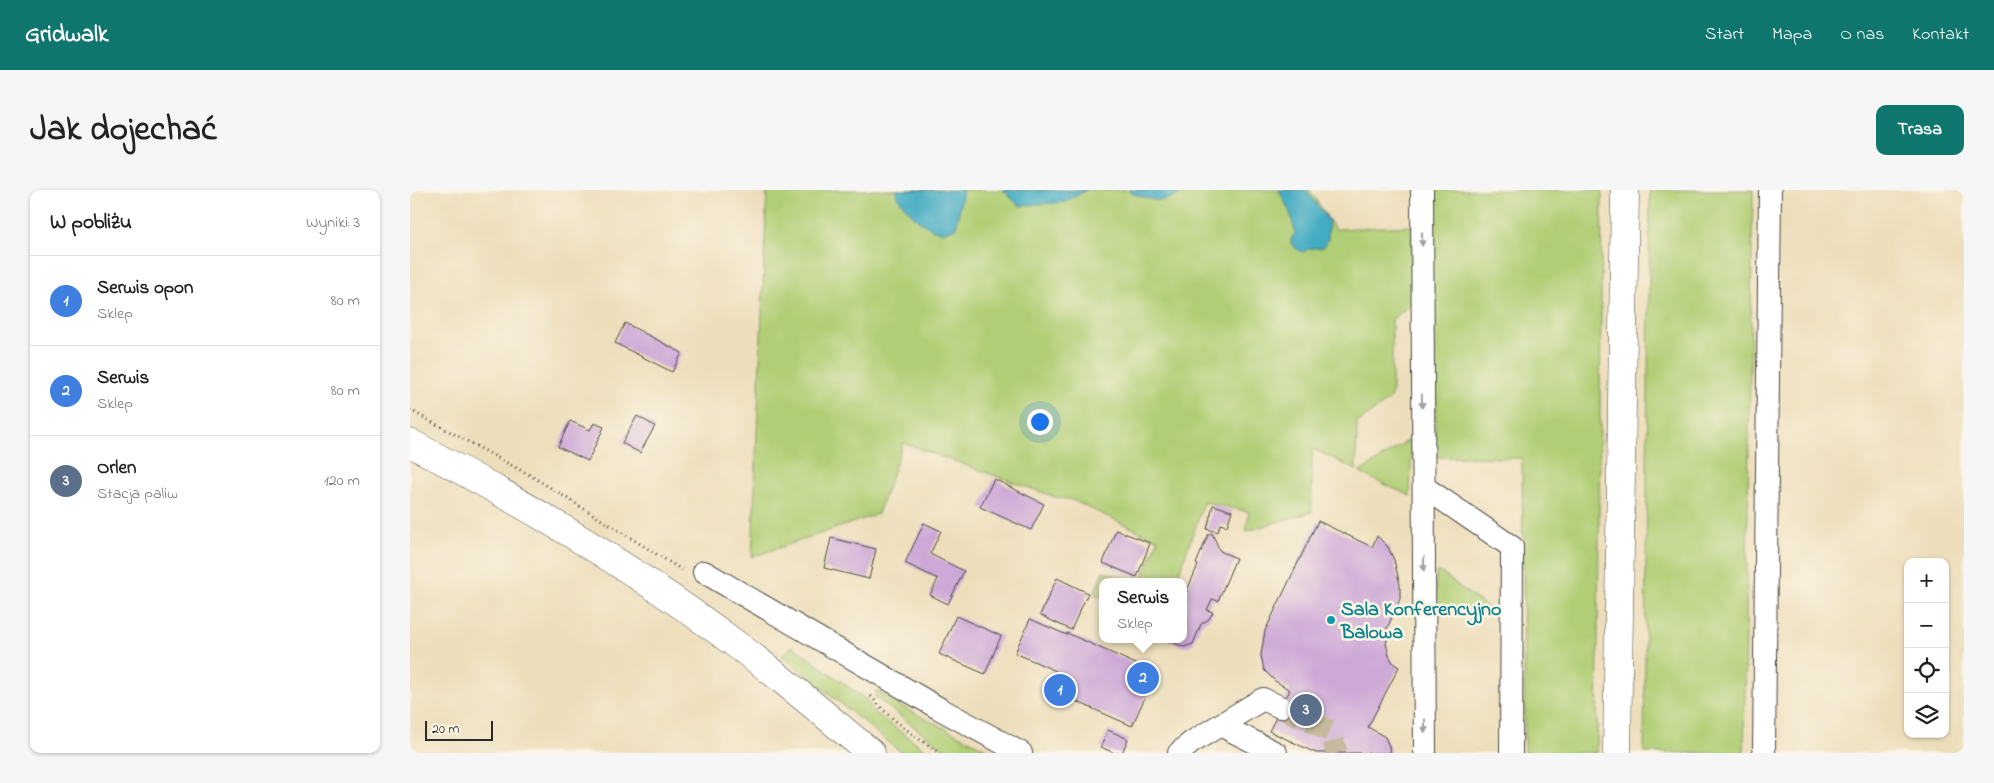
<!DOCTYPE html>
<html lang="pl">
<meta charset="utf-8">
<style>
:root{--surface:#fff;--page:#f6f6f6;--text:#222;--muted:#767676;--line:#e0e0e0;--accent:#0f766e}
body{margin:0;font-family:"Indie Flower",sans-serif;background:var(--page);color:var(--text)}
.controls{position:absolute;right:15px;bottom:15px;display:grid;overflow:hidden;border-radius:10px;box-shadow:0 1px 4px #0004}
.controls button{width:45px;height:45px;display:grid;place-items:center;padding:0;border:0;border-bottom:1px solid var(--line);background:var(--surface);color:var(--text);font:25px sans-serif}
.scale{position:absolute;left:15px;bottom:12px;width:68px;box-sizing:border-box;padding-left:5px;border:2px solid #2b2b2b;border-top:0;font-size:14px;line-height:18px;white-space:nowrap;color:#2b2b2b;-webkit-text-stroke:4px #fcf5e5;paint-order:stroke}
.you{position:absolute;left:629px;top:231px;width:18px;height:18px;margin:-12px;border:4px solid #fff;border-radius:50%;background:#1a73e8;box-shadow:0 0 0 8px #1a73e833}
.badge{display:grid;place-items:center;width:32px;height:32px;border-radius:50%;background:var(--accent);color:#fff;font-size:16px;font-weight:700}
.pin{position:absolute;translate:-50% -50%;border:2px solid #fff;box-shadow:0 1px 5px #0006}
.popup{position:absolute;left:689px;top:388px;width:88px;height:65px;box-sizing:border-box;display:grid;place-content:center;border-radius:10px;background:var(--surface);filter:drop-shadow(0 1px 4px #0005);font-size:16px;white-space:nowrap;color:var(--muted)}
.popup b{font-size:19px;color:var(--text)}
.popup::after{content:'';position:absolute;left:50%;top:100%;margin-left:-10px;border:10px solid transparent;border-top-color:var(--surface)}
.list{margin:0;padding:0;list-style:none}
h2{display:flex;justify-content:space-between;align-items:center;height:65px;margin:0;padding:0 20px;font-size:21px}
h2 small{font-size:16px;font-weight:400;color:var(--muted)}
.list li{display:grid;grid-template-columns:32px 1fr auto;gap:15px;align-items:center;box-sizing:border-box;height:90px;padding:0 20px;border-top:1px solid var(--line)}
.list b{display:block;font-size:19px;white-space:nowrap}
.list p{margin:0;font-size:16px;white-space:nowrap;color:var(--muted)}
.list em{font-size:16px;font-style:normal;color:var(--muted)}
.icon{flex:none;width:28px;height:28px;fill:none;stroke:currentColor;stroke-width:2;stroke-linecap:round;stroke-linejoin:round}
.map{position:relative;flex:none;width:1554px;height:563px;overflow:hidden;border-radius:10px}
header{display:flex;align-items:center;gap:30px;box-sizing:border-box;height:70px;padding:0 25px;background:var(--accent);color:#fff}
header strong{font-size:24px}
nav{display:flex;gap:28px;margin-inline-start:auto;font-size:18px}
.intro{display:flex;align-items:center;justify-content:space-between;box-sizing:border-box;height:120px;padding:0 30px}
h1{margin:0;font-size:35px}
.button{padding:12px 22px;border-radius:10px;background:var(--accent);color:#fff;font-size:18px;font-weight:700}
main{display:flex;gap:30px;padding:0 30px}
aside{flex:1;background:var(--surface);border-radius:10px;box-shadow:0 1px 4px #0004}
.map>svg:first-child{display:block}
</style>
<header>
<strong>Gridwalk</strong>
<nav><a>Start</a><a>Mapa</a><a>O nas</a><a>Kontakt</a></nav>
</header>
<div class="intro"><h1>Jak dojechać</h1><a class="button">Trasa</a></div>
<main>
<aside>
<h2>W pobliżu<small>Wyniki: 3</small></h2>
<ul class="list">
<li><span class="badge" style="background:#3f7fe0">1</span><div><b>Serwis opon</b><p>Sklep</p></div><em>80 m</em></li>
<li><span class="badge" style="background:#3f7fe0">2</span><div><b>Serwis</b><p>Sklep</p></div><em>80 m</em></li>
<li><span class="badge" style="background:#5c6f8a">3</span><div><b>Orlen</b><p>Stacja paliw</p></div><em>120 m</em></li>
</ul>
</aside>
<div class="map">
<svg width="1554" height="563" viewBox="0 0 1554 563">
<rect width="100%" height="100%" fill="#fcf5e5"/>
<filter id="ink" filterUnits="userSpaceOnUse"><feTurbulence type="fractalNoise" baseFrequency=".02" numOctaves="2"/><feDisplacementMap in="SourceGraphic" scale="10" xChannelSelector="R" yChannelSelector="G"/><feConvolveMatrix kernelMatrix="1 2 1 2 8 2 1 2 1" color-interpolation-filters="sRGB"/></filter>
<filter id="wash" filterUnits="userSpaceOnUse"><feTurbulence type="fractalNoise" baseFrequency=".0096" numOctaves="4" result="noise"/><feDisplacementMap in="SourceGraphic" scale="20" xChannelSelector="R" yChannelSelector="G"/><feGaussianBlur stdDeviation="1.12" result="paint"/><feColorMatrix in="noise" values="0 0 0 0 0 0 0 0 0 0 0 0 0 0 0 0 0 1.4 0 .05"/><feComposite in="paint" operator="in"/></filter>
<g filter="url(#wash)">
<rect width="100%" height="100%" fill="#eddebb"/>
<!-- green -->
<path fill="#b0ce75" stroke="#6e7c50" d="M357,0H900L925,39L1002,36L1001,115L982,129V203L980,209L947,233L946,280L902,258V322L836,341L839,322L794,312L766,392H731L748,350L662,310L645,307L493,253L468,324L342,367Z
M1021,0H1192L1187,563H1115L1112,268L1025,267L1026,178L1021,175Z
M1240,0H1343L1334,563H1234Z
M1002,248L1000,306L950,283V282Z
M693,381L724,392H693V408L684,404Z
M1029,381L1081,420V423L1026,424V383Z
M382,456L457,510L463,522L521,563H492L372,466Z
M466,500L488,515L585,563H539L465,507Z"/>
<!-- water -->
<path fill="#43acc3" stroke="#376c77" d="M485,0H553L546,38C541,40 535,43 531,42C514,39 490,16 485,0Z
M593,0H677L655,12L609,16Z
M719,0H779C754,13 747,13 721,3Z
M869,0H896L919,31L918,49L914,57L898,59L894,62L889,61L881,54V49L885,43L880,23Z"/>
<g id="blocks">
<!-- building -->
<path fill="#cda9d7" d="M215,133L272,163L262,182L205,153Z
M227,226L245,236L230,263L212,253Z
M160,231L180,240L184,233L194,237L178,271L148,257Z
M584,289L634,314L621,340L570,317Z
M803,315L822,321L817,336L810,334L808,342L797,339Z
M908,331L962,357L967,346L978,357L984,370L990,395V409L975,443L979,445L976,453L979,466L984,474L989,477L958,537L975,547L979,556L980,563H906L859,541L880,500L865,491L854,480L851,465L855,441Z
M514,333L531,341L520,364L554,381L538,414L520,405L528,389L495,373Z
M706,340L740,353L727,387L693,373Z
M802,343L810,361L826,368L808,411L802,409L797,420L803,422L799,429L791,434L783,454L774,457L755,449H773V410L788,375L786,374L798,345Z
M421,348L466,359L459,389L414,378Z
M647,388L678,403L661,440L630,425Z
M546,426L591,446L575,484L529,464Z
M620,429L657,445V443L746,483L722,536L638,499L646,481L605,463Z
M698,540L718,549L712,563H704L691,557Z"/>
</g>
</g>
<g filter="url(#ink)">
<use href="#blocks" fill-opacity="0" stroke="#484641" stroke-width="1"/>
<g fill="none" stroke-linecap="round" stroke-linejoin="round">
<!-- minor-tunnel -->
<path stroke="#c6ba9e" stroke-width="22" stroke-dasharray="22 11" stroke-linecap="butt" d="M870,517L920,541L927,563"/>
<!-- minor casing -->
<g stroke="#484641" stroke-width="24">
<path id="minor" d="M1012,0L1015,563
M1014,297L1102,357L1101,563
M294,382L530,519L611,563
M810,535L866,563
M769,563L782,552L853,509L870,517
M1354,563L1360,0"/>
</g>
<!-- major casing -->
<g stroke="#484641" stroke-width="29">
<path id="major" d="M0,253C115,313 227,380 331,458C376,491 418,528 461,563
M1207,563L1215,0"/>
</g>
<!-- path -->
<path stroke="#484641" stroke-width="3" stroke-dasharray="1 4" stroke-linecap="butt" d="M0,220L123,287L272,380
M461,506C480,530 505,546 529,563"/>
<!-- minor -->
<use href="#minor" stroke="#fff" stroke-width="22"/>
<!-- major -->
<use href="#major" stroke="#fff" stroke-width="28"/>
</g>
<!-- one-way arrows -->
<defs><path id="oneway-solid" d="M-6-.8H1V-3.2L6.5 0L1 3.2V.8H-6Z" transform="scale(1.25)"/></defs>
<g fill="#a0a0a0">
<use href="#oneway-solid" transform="translate(1012 49) rotate(90)"/>
<use href="#oneway-solid" transform="translate(1012 211) rotate(89)"/>
<use href="#oneway-solid" transform="translate(1014 374) rotate(90)"/>
<use href="#oneway-solid" transform="translate(1015 536) rotate(90)"/>
</g>
</g>
<!-- markers -->
<circle fill="#0f9aa8" stroke="#fcf5e5" stroke-width="2" cx="921" cy="430" r="5"/>
<g text-anchor="middle" stroke-width="5" stroke-linejoin="round" paint-order="stroke">
<!-- culture labels -->
<g font-size="20" font-weight="bold" fill="#0d838f" stroke="#fcf5e5" text-anchor="start">
<text x="931" y="425">Sala Konferencyjno<tspan x="931" dy="23">Balowa</tspan></text>
</g>
</g>
</svg>
<div class="controls">
<button>+</button>
<button>−</button>
<button><svg class="icon" aria-label="locate" viewBox="0 0 24 24"><circle cx="12" cy="12" r="6"/><path d="M12 2v4M12 18v4M2 12h4M18 12h4"/></svg></button>
<button><svg class="icon" aria-label="layers" viewBox="0 0 24 24"><path d="M12 4l9 5-9 5-9-5zM3 14l9 5 9-5"/></svg></button>
</div>
<div class="scale">20 m</div>
<div class="you"></div>
<div class="pin badge" style="left:650px;top:500px;background:#3f7fe0">1</div>
<div class="pin badge" style="left:733px;top:488px;background:#3f7fe0">2</div>
<div class="popup"><b>Serwis</b>Sklep</div>
<div class="pin badge" style="left:896px;top:520px;background:#5c6f8a">3</div>
</div>
</main>
